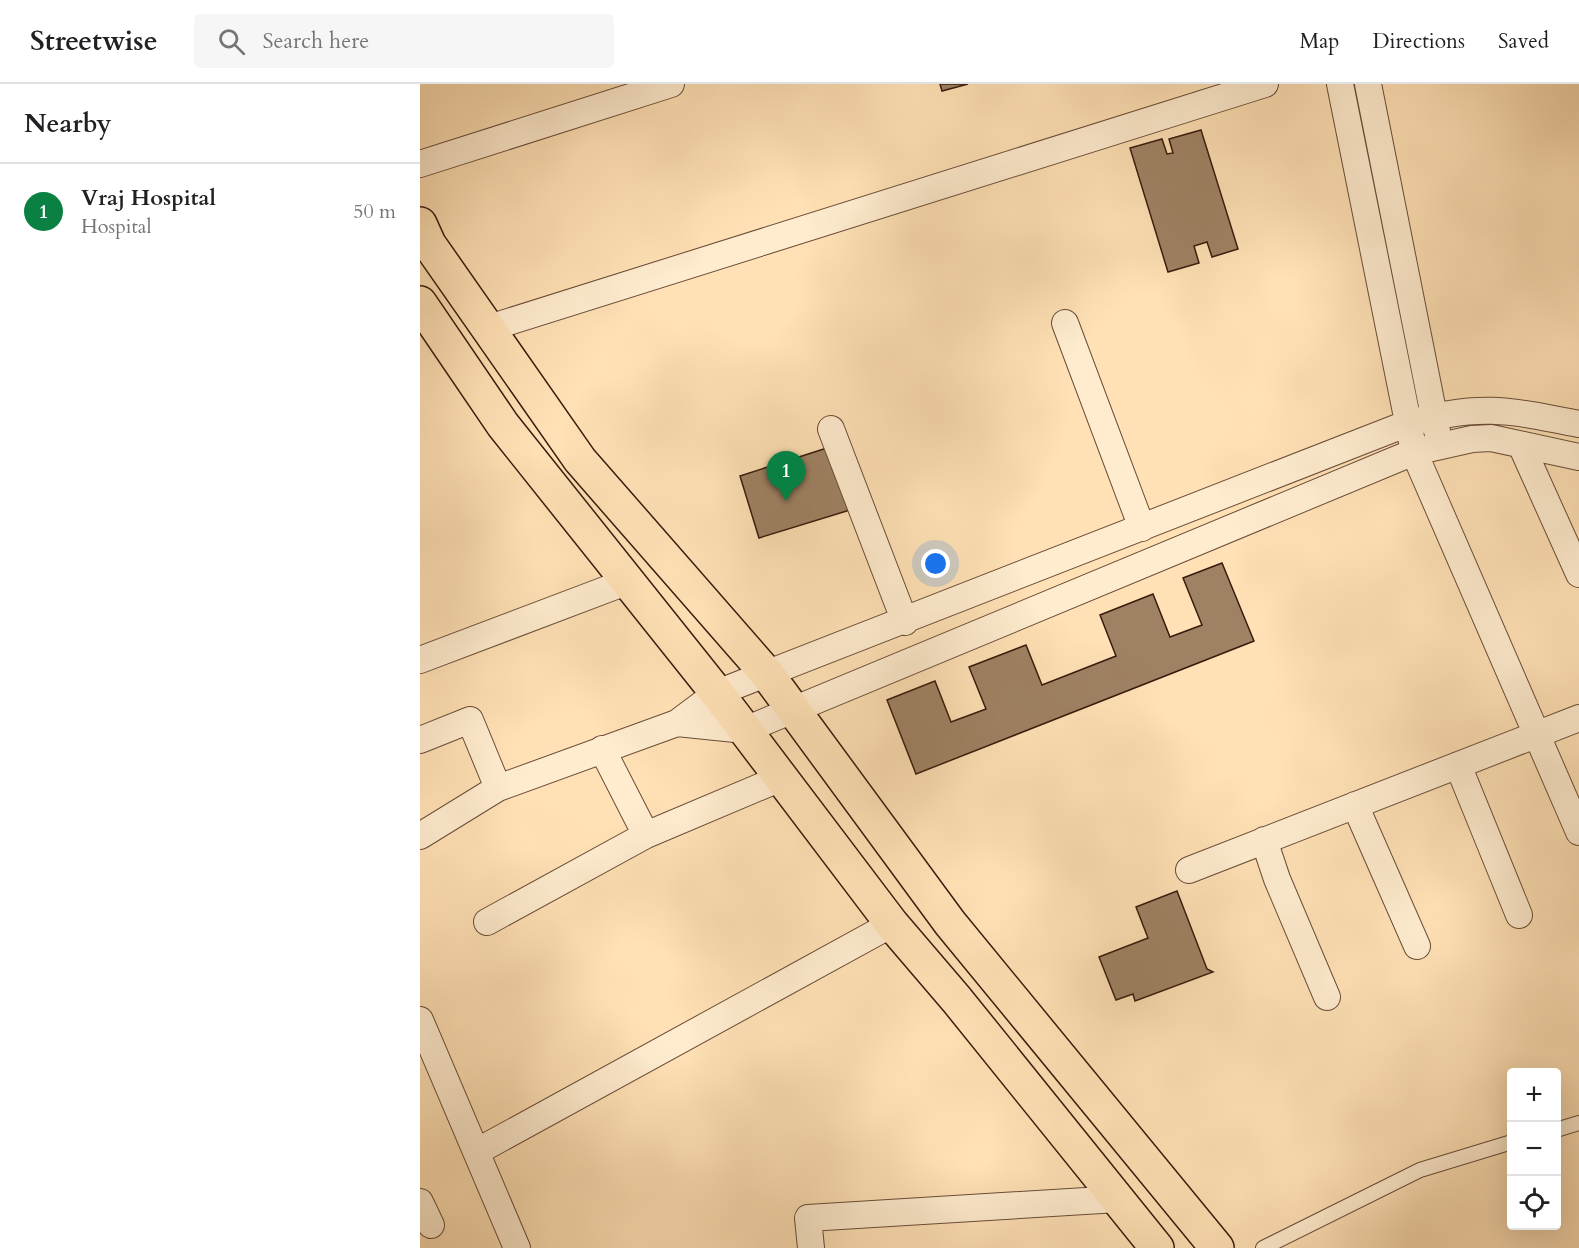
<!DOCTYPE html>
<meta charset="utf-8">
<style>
:root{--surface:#fff;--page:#f6f6f6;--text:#202124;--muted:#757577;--line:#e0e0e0;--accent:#0b8043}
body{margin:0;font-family:Cardo,serif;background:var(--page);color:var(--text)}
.controls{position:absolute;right:18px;bottom:18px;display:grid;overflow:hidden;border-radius:6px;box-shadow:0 6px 24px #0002}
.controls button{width:54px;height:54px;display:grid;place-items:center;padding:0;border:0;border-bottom:2px solid var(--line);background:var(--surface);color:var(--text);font:30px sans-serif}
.you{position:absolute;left:516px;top:480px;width:21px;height:21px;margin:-15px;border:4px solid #fff;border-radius:50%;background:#1a73e8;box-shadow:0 0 0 9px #1a73e833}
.badge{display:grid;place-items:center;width:39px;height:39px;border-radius:50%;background:var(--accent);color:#fff;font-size:20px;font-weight:700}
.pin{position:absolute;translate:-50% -50px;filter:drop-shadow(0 2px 3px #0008)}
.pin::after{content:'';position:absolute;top:32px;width:21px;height:18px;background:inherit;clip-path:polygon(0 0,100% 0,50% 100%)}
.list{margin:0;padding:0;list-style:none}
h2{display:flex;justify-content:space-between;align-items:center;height:78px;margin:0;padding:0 24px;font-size:26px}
h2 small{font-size:20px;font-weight:400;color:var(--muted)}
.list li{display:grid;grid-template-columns:39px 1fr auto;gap:18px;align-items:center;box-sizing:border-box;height:96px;padding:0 24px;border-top:2px solid var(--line)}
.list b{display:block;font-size:22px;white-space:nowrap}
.list p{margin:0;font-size:20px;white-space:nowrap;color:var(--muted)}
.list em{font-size:20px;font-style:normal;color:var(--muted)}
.icon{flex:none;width:33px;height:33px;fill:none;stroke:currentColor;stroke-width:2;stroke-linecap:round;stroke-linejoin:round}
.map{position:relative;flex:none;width:1159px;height:1164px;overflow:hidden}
header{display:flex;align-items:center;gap:36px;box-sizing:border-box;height:84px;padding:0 30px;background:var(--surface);border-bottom:2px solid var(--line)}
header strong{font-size:28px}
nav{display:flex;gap:33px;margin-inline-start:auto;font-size:21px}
.search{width:420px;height:54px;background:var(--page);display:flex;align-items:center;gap:15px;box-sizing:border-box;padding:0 21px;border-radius:6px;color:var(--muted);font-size:22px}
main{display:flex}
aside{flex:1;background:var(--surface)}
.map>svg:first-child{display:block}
</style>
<header>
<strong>Streetwise</strong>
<div class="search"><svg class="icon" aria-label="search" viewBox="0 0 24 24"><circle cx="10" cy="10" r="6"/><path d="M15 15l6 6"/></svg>Search here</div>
<nav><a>Map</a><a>Directions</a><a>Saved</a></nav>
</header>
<main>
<aside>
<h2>Nearby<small></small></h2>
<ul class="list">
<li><span class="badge">1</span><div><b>Vraj Hospital</b><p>Hospital</p></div><em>50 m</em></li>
</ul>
</aside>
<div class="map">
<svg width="1159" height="1164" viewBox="0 0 1159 1164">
<rect width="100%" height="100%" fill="#ffe1b5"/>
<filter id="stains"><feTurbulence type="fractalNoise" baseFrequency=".00333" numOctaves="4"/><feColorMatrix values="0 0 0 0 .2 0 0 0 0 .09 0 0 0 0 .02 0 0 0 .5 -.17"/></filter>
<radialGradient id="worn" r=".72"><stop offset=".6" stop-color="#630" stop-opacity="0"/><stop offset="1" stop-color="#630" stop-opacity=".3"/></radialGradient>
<!-- building -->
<path fill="#9f8264" stroke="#371b0d" stroke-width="1.5" d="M520,0H548L522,7Z
M781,46L818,165L792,173L787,158L774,162L779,179L748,188L710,64L742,55L747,70L753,69L749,55Z
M410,363L430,426L339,454L320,392Z
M802,479L834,557L496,690L467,616L515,597L531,638L566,625L549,583L606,561L622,601L696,572L680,531L733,510L750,553L782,541L763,494Z
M757,807L787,885L793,888L715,917L713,910L696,916L679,873L728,854L716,823Z"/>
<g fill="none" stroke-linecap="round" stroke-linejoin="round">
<!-- lane casing -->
<g stroke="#694c37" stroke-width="16">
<path id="lane" d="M1136,1046L1159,1039
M843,1164L1000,1086L1092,1058"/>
</g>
<!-- street casing -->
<g stroke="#694c37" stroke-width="28">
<path id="street" d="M920,0L994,368L1159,748
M948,0L1017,347
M0,80L251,0
M645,239L722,444
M69,244L845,0
M411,345L485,538
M1101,361L1159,490
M0,576L206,498
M257,639L325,646L994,368L1052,355L1071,354L1159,373
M0,656L50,636L78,704
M182,665L226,751
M1038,681L1099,831
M935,721L997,862
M0,752L78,704L257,639L297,609L986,340C1057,319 1089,326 1159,340
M844,756L857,795L907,913
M769,786L1159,634
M67,838L226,751L361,694
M0,936L97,1164
M56,1068L472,840
M0,1118L11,1141
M391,1164L388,1134L698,1115"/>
</g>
<!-- highway casing -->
<g stroke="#371b0d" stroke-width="36">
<path id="highway" d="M0,140L9,160L160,376L347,590L530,839L797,1164
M0,219L83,341L297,609L472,840L537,916L737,1164"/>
</g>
<!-- lane -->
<use href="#lane" stroke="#ffeccf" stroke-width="14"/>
<!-- street -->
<use href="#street" stroke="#ffeccf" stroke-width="26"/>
<!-- highway -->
<use href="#highway" stroke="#ffe1b5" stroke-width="33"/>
</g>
<rect width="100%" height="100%" filter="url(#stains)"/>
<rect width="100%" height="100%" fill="url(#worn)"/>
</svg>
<div class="controls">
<button>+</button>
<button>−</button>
<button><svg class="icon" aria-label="locate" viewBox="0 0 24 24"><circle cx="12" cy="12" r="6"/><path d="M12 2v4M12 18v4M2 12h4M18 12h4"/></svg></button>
</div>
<div class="you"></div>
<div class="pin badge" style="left:366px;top:417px">1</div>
</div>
</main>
